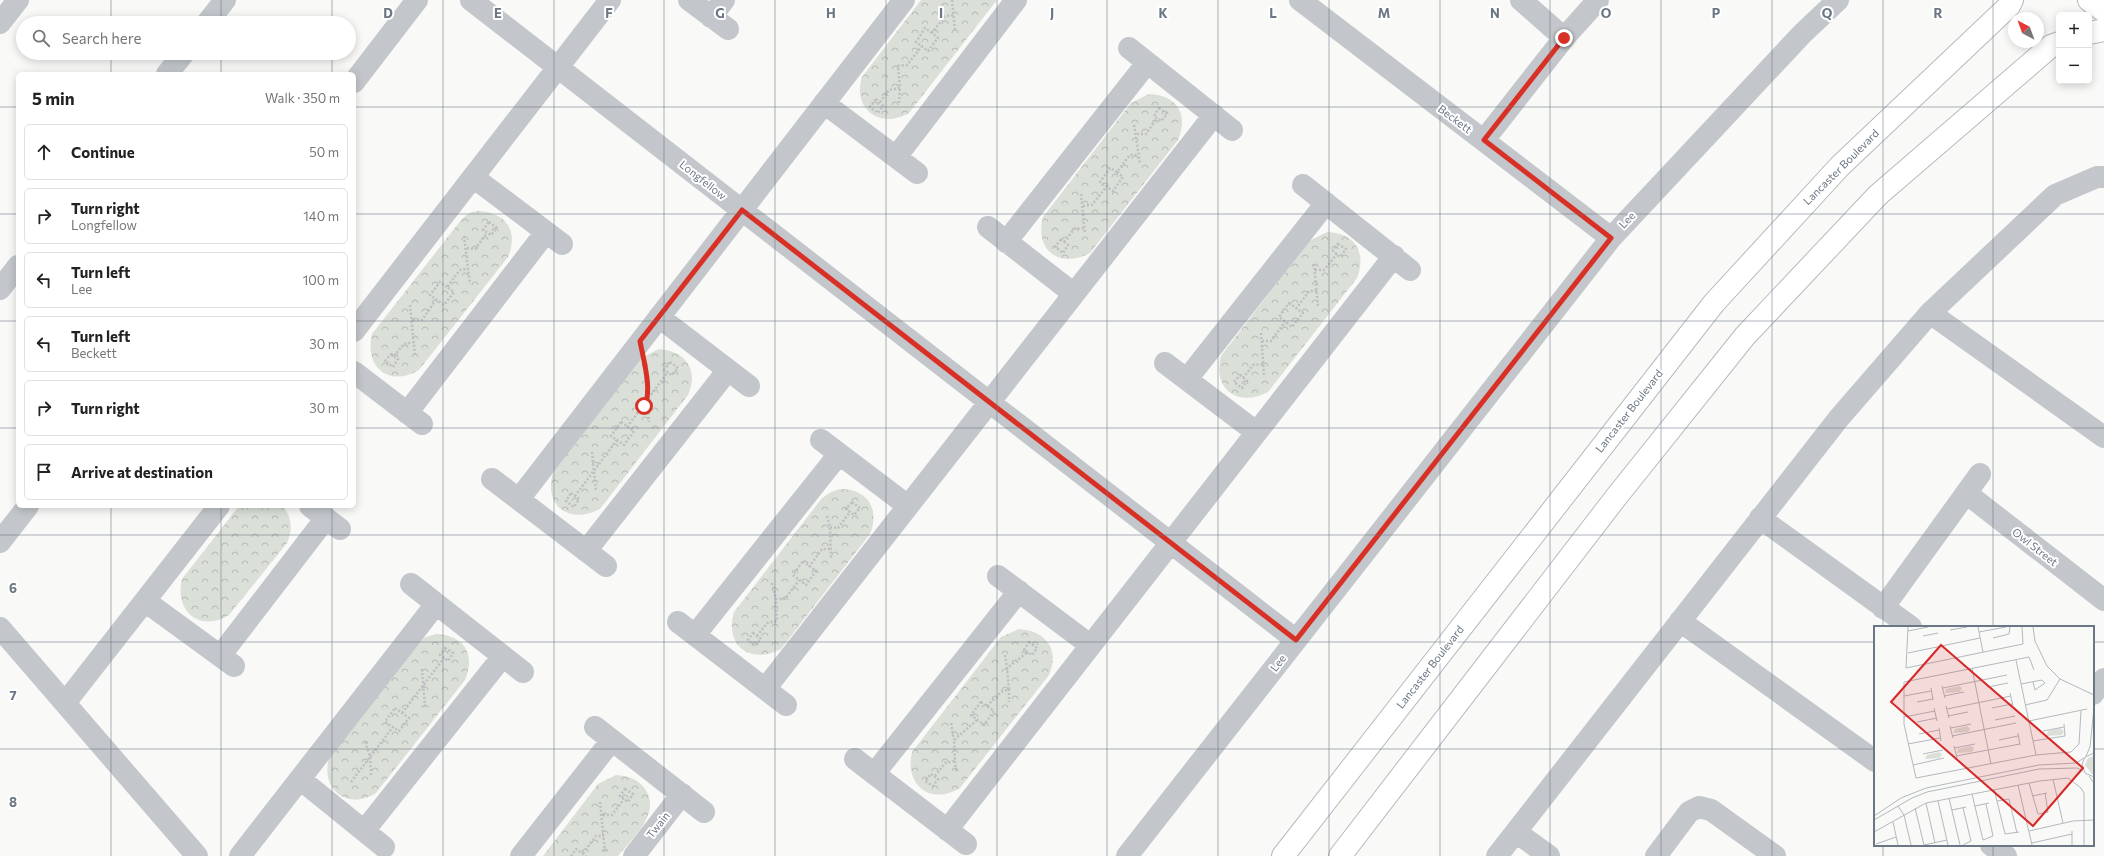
<!DOCTYPE html>
<meta charset="utf-8">
<style>
:root{--surface:#fff;--page:#f6f6f6;--text:#222;--muted:#767676;--line:#e0e0e0}
body{margin:0;font-family:Commissioner,sans-serif;background:var(--page);color:var(--text)}
.controls{position:absolute;right:12px;top:12px;display:grid;overflow:hidden;border-radius:6px;box-shadow:0 2px 10px #0003}
.controls button{width:36px;height:36px;display:grid;place-items:center;padding:0;border:0;border-bottom:1px solid var(--line);background:var(--surface);color:var(--text);font:20px sans-serif}
.compass{position:absolute;left:2008px;top:12px;width:36px;height:36px;border-radius:50%;background:var(--surface);box-shadow:0 2px 10px #0003;rotate:319deg}
.stop{position:absolute;width:12px;height:12px;margin:-9px;border:3px solid #d93025;border-radius:50%;background:#fff}
.stop.end{background:#d93025;border-color:#fff;box-shadow:0 1px 4px #0008}
.list{margin:0;padding:0;list-style:none}
h2{display:flex;justify-content:space-between;align-items:center;height:52px;margin:0;padding:0 16px;font-size:17px}
h2 small{font-size:13px;font-weight:400;color:var(--muted)}
.list li{display:grid;grid-template-columns:26px 1fr auto;gap:12px;align-items:center;box-sizing:border-box;height:56px;margin:0 8px 8px;padding:0 8px;border:1px solid var(--line);border-radius:6px}
.list b{display:block;font-size:15px;white-space:nowrap}
.list p{margin:0;font-size:13px;white-space:nowrap;color:var(--muted)}
.list em{font-size:13px;font-style:normal;color:var(--muted)}
.icon{flex:none;width:22px;height:22px;fill:none;stroke:currentColor;stroke-width:2;stroke-linecap:round;stroke-linejoin:round}
.map{position:relative;flex:none;width:2104px;height:856px;overflow:hidden}
.search{position:absolute;background:var(--surface);box-shadow:0 2px 10px #0003;left:16px;top:16px;width:340px;height:44px;display:flex;align-items:center;gap:10px;box-sizing:border-box;padding:0 14px;border-radius:22px;color:var(--muted);font-size:15px}
.panel{position:absolute;background:var(--surface);box-shadow:0 2px 10px #0003;left:16px;top:72px;width:340px;height:436px;border-radius:6px}
.map>svg:first-child{display:block}
</style>
<div class="map">
<svg width="2104" height="856" viewBox="0 0 2104 856">
<defs>
<pattern id="park-crowns" width="20" height="18" patternUnits="userSpaceOnUse"><rect width="20" height="18" fill="#dadfd8"/><path d="M2 6a3 3 0 1 1 6 0M12 15a3 3 0 1 1 6 0" fill="none" stroke="#b5bab5"/></pattern>
</defs>
<rect width="100%" height="100%" fill="#f9f9f7"/>
<!-- park -->
<path fill="url(#park-crowns)" d="M921,0H997L909,113C880,130 852,109 862,77Z
M1149,94C1177,95 1189,114 1178,140L1090,253C1060,269 1034,251 1043,217L1131,103Z
M478,211C506,212 519,231 508,257L419,370C389,388 364,367 372,334L461,220L469,213Z
M1327,232C1355,233 1367,252 1357,278L1268,392C1238,408 1212,389 1221,356L1309,241Z
M659,349C686,351 699,370 688,395L600,509C570,525 543,506 553,473L641,358Z
M840,489C868,489 880,509 870,534L781,649C751,665 724,646 734,612L822,498L831,492Z
M239,506H283C292,518 293,529 287,543L229,615C200,633 174,611 182,579Z
M1019,629C1046,631 1060,649 1049,675L960,788C931,806 904,785 912,752L1001,637Z
M436,634C464,635 476,654 465,680L376,793C348,811 320,790 329,758L418,643L426,637Z
M616,775C629,776 638,779 645,789C662,813 632,839 618,856H543L598,784Z"/>
<g fill="none" stroke-linecap="round" stroke-linejoin="round">
<!-- secondary casing -->
<g stroke="#b6babe" stroke-width="24">
<path id="secondary" d="M2089,0L2104,11
M2089,33L2104,30
M1283,856L1714,303L1840,166L2009,6L2012,0
M1340,856L1617,496L1745,336L1878,195L2051,46L2059,43"/>
</g>
<!-- path -->
<path stroke="#bdbfc2" stroke-width="2.5" stroke-dasharray="2 2" stroke-linecap="butt" d="M952,0L955,31
M932,33L925,28L916,42L928,51L938,38L932,33L945,16L953,15
M876,99L883,106L878,113L870,107Z
M880,102L889,90L900,88L898,66L907,65L922,46
M899,103L900,88
M1159,108L1167,114L1161,121L1154,116Z
M1134,125L1140,163
M1137,134H1146L1157,118
M1117,172L1110,168L1100,182L1113,191L1123,177L1117,172L1130,155H1138
M1081,194L1085,233
M1083,206L1092,205L1107,186
M489,222L497,228L491,235L483,230Z
M464,236L470,284
M1061,239L1068,245L1063,253L1055,247Z
M1064,242L1074,229L1085,228
M1338,244L1346,249L1340,257L1333,251Z
M467,248L475,249L487,233
M1314,264L1318,307
M1315,270H1324L1337,254
M447,287L440,282L430,295L444,305L454,292L447,287L460,270L468,269
M1289,303L1303,313L1292,327L1279,317Z
M410,305L415,355
M1296,309L1309,291H1317
M413,320H422L436,300
M1261,333L1264,376
M1262,341H1271L1285,322
M391,354L398,359L393,367L385,361Z
M394,356L404,344L414,342
M670,362L678,368L672,375L664,370Z
M1240,375L1247,381L1242,388L1234,382Z
M1243,378L1253,365L1263,364
M646,381L649,422
M621,422L634,431L624,445L611,436Z
M627,427L668,372
M592,452L596,491
M571,493L579,499L574,507L566,501Z
M575,496L617,440
M852,502L860,508L854,515L846,509Z
M827,516L830,527L831,558
M830,527L838,528L850,512
M803,561L816,571L806,585L793,575Z
M809,567L822,549H831
M772,583L776,599
M753,633L761,639L755,646L748,640Z
M757,636L767,623L777,621L776,599H785L799,580
M1029,642L1037,648L1032,655L1024,650Z
M445,648L453,653L448,661L440,655Z
M1005,655L1007,668
M422,669L425,707
M1009,689V702
M981,702L994,711L984,725L971,715Z
M987,706L1001,692L1009,689L1007,668L1028,652
M395,708L409,718L399,731L385,722Z
M402,713L444,658
M951,723L954,740
M365,742L370,756L371,776
M955,761L956,771
M931,774L938,779L933,786L925,781Z
M935,776L945,763L955,761L954,740L977,720
M351,782L393,727
M625,789L633,794L628,802L620,796Z
M600,802L605,852
M603,815H612L624,799
M583,853L596,836H604
M571,856L576,849L586,856"/>
<!-- street -->
<path stroke="#c3c6ca" stroke-width="22" d="M471,0L1296,640
M689,0L728,29
M1300,0L1611,238
M1521,0L1564,38
M711,17L724,0
M0,23L18,0
M207,23L225,0
M1129,48L1232,130
M167,74L184,53
M354,82L417,0
M824,103L917,173
M1484,140L1564,38L1598,0
M896,157L1016,0
M473,177L562,244
M1303,185L1410,270
M988,227L1074,294
M1006,242L1147,63
M0,289L18,266
M1930,313L2104,437
M659,317L749,386
M354,331L610,0
M1165,363L1256,432
M354,372L422,424
M1187,379L1326,203
M407,413L546,232
M821,440L908,506
M492,479L606,566
M1966,493L2104,600
M519,499L904,0
M310,506L340,529
M1760,518L1911,627
M0,542L28,506
M586,551L728,370
M998,576L1090,645
M411,584L523,672
M145,601L234,666
M1883,608L1980,474
M1680,621L1875,761
M678,622L786,705
M0,628L197,856
M695,635L839,454
M220,656L326,518
M765,689L1214,115
M2093,694L2104,679
M65,703L219,506
M595,727L704,812
M855,759L966,844
M874,774L1019,591
M300,779L384,847
M947,830L1394,256
M364,831L503,656
M1516,832L1549,856
M1991,845L2006,856
M240,856L436,604
M521,856L612,740
M634,856L682,794
M1127,856L1611,238L1802,34L1838,0
M1497,856L1839,418L1930,313L2055,195L2097,177H2104
M1656,856L1689,812L1699,807L1711,810L1775,856"/>
<!-- secondary -->
<use href="#secondary" stroke="#fff" stroke-width="22"/>
</g>
<g fill="none" stroke-linecap="round" stroke-linejoin="round">
<!-- route -->
<path stroke="#d93025" stroke-width="5" d="M644,406C653,392 643,358 640,341L742,210L1296,640L1611,238L1484,140L1564,38"/>
</g>
<!-- grid -->
<path fill="none" stroke="#6b7785" stroke-width="1" stroke-opacity="0.55" d="M111,0V23M221,0V23M332,0V23M443,0V856M554,0V856M664,0V856M775,0V856M886,0V856M997,0V856M1107,0V856M1218,0V856M1329,0V856M1440,0V856M1550,0V856M1661,0V856M1772,0V856M1883,0V627M1993,0V627M111,53V74M221,53V74M332,53V74M0,107H18M354,107H2104M0,214H18M354,214H2104M0,321H18M354,321H2104M0,428H18M354,428H2104M111,506V856M221,506V856M332,506V856M0,535H2104M0,642H1875M2093,642H2104M0,749H1875M2093,749H2104M1883,845V856M1993,845V856"/>
<g text-anchor="middle" stroke-width="4" stroke-linejoin="round" paint-order="stroke">
<!-- street labels -->
<g font-size="11" fill="#6b7785" stroke="#fff">
<text transform="translate(1455 119) rotate(37)" y="4">Beckett</text>
<text transform="translate(1841 167) rotate(-45)" y="4">Lancaster Boulevard</text>
<text transform="translate(703 180) rotate(38)" y="4">Longfellow</text>
<text transform="translate(1627 220) rotate(-47)" y="4">Lee</text>
<text transform="translate(1629 411) rotate(-52)" y="4">Lancaster Boulevard</text>
<text transform="translate(2035 547) rotate(38)" y="4">Owl Street</text>
<text transform="translate(1278 663) rotate(-52)" y="4">Lee</text>
<text transform="translate(1430 667) rotate(-52)" y="4">Lancaster Boulevard</text>
<text transform="translate(658 825) rotate(-52)" y="4">Twain</text>
</g>
</g>
<!-- overview -->
<g transform="translate(1874 626)">
<rect width="220" height="220" fill="#f9f9f7"/>
<path d="M220,130V148H218L211,139L214,132Z" fill="#dadfd8"/>
<path d="M85,60L88,62L86,66L71,67L72,63ZM93,100L96,103L94,106L79,107L81,103ZM186,102L190,105L188,109L172,110L174,105ZM97,120L100,122L98,126L83,127L84,123ZM65,126L68,128L66,132L51,133L53,129Z" fill="#dadfd8"/>
<path fill="none" stroke="#b3b9bf" stroke-width="1" d="M34,1L32,42L149,18L148,1M104,1L109,26M159,1L161,15L173,40L186,53L220,69M76,4L93,1M34,5L54,1M105,6L132,1M49,10L64,7M119,12L135,8L136,1M34,27L106,12M142,34L162,129M98,42L117,138M160,44L155,31L30,56V98L42,152L162,129L197,126L205,118L207,85M147,58L168,54L171,57L161,64L159,56M68,60L71,72M114,61L134,57M57,62L59,74M69,62L133,49M136,67L139,80M30,70L57,65M70,70L90,66M43,76L59,73M151,79L173,74L186,53M72,80L75,92M60,82L63,95M118,82L138,78M73,83L137,70M74,90L94,86M30,91L61,85M121,94L141,90M155,95L213,83M43,96L63,92M190,98L191,110M76,100L79,112M65,102L67,115M77,102L97,98M169,105L190,101M144,107L146,119M45,108L65,104M78,110L142,97M125,114L144,110M159,115L191,110M34,118L66,112M80,120L83,132M81,122L101,118M220,127L211,131L208,138L211,147L220,151M49,128L69,124M82,130L146,118M212,130L216,121L220,82M39,139L70,132M215,150L220,157V166M179,153L189,197M155,157L164,188L174,186L171,167M144,159L158,219M120,163L131,208L145,206M98,168L109,214L119,210L112,178M158,170L173,167M75,172L86,219M64,175L74,219M123,175L135,173L143,207M52,177L61,217M24,180L30,189L37,219M101,180L115,177M41,182L50,219M78,184L92,181M0,190L27,172L52,162L165,139L202,137L210,132M0,194L38,172L53,166L165,143L203,142L209,145M19,196L24,219M155,205L199,195L220,194M198,205V219M0,206L52,177L166,155L194,152L207,162L210,167V219M158,217L198,208M2,218L22,211M50,219L73,214M89,219L97,215L89,182"/>
<path fill="#d62828" fill-opacity="0.15" stroke="#d62828" stroke-width="2" d="M67,19L209,142L159,200L17,76Z"/>
<rect width="220" height="220" fill="none" stroke="#6b7785" stroke-width="2"/>
</g>
<g font-size="13" text-anchor="middle" font-weight="bold" fill="#6b7785" stroke="#fff" stroke-width="4" stroke-linejoin="round" paint-order="stroke">
<text x="388" y="18">D</text>
<text x="498" y="18">E</text>
<text x="609" y="18">F</text>
<text x="720" y="18">G</text>
<text x="831" y="18">H</text>
<text x="941" y="18">I</text>
<text x="1052" y="18">J</text>
<text x="1163" y="18">K</text>
<text x="1273" y="18">L</text>
<text x="1384" y="18">M</text>
<text x="1495" y="18">N</text>
<text x="1606" y="18">O</text>
<text x="1716" y="18">P</text>
<text x="1827" y="18">Q</text>
<text x="1938" y="18">R</text>
<text x="13" y="593">6</text>
<text x="13" y="700">7</text>
<text x="13" y="807">8</text>
</g>
</svg>
<div class="controls">
<button>+</button>
<button>−</button>
</div>
<svg class="compass" viewBox="-18 -18 36 36"><path d="M0-13l5 13h-10z" fill="#e53935"/><path d="M0 13l5-13h-10z" fill="#767676"/></svg>
<div class="stop" style="left:644px;top:406px"></div>
<div class="stop end" style="left:1564px;top:38px"></div>
<div class="search"><svg class="icon" aria-label="search" viewBox="0 0 24 24"><circle cx="10" cy="10" r="6"/><path d="M15 15l6 6"/></svg>Search here</div>
<section class="panel">
<h2>5 min<small>Walk · 350 m</small></h2>
<ul class="list">
<li><svg class="icon" aria-label="ahead" viewBox="0 0 24 24"><path d="M12 20V5M6 11l6-6 6 6"/></svg><div><b>Continue</b></div><em>50 m</em></li>
<li><svg class="icon" aria-label="right" viewBox="0 0 24 24"><path d="M7 20v-9h11M14 6l5 5-5 5"/></svg><div><b>Turn right</b><p>Longfellow</p></div><em>140 m</em></li>
<li><svg class="icon" aria-label="left" viewBox="0 0 24 24"><path d="M17 20v-9H6M10 6l-5 5 5 5"/></svg><div><b>Turn left</b><p>Lee</p></div><em>100 m</em></li>
<li><svg class="icon" aria-label="left" viewBox="0 0 24 24"><path d="M17 20v-9H6M10 6l-5 5 5 5"/></svg><div><b>Turn left</b><p>Beckett</p></div><em>30 m</em></li>
<li><svg class="icon" aria-label="right" viewBox="0 0 24 24"><path d="M7 20v-9h11M14 6l5 5-5 5"/></svg><div><b>Turn right</b></div><em>30 m</em></li>
<li><svg class="icon" aria-label="arrive" viewBox="0 0 24 24"><path d="M6 21V4h12l-3 4 3 4H6"/></svg><div><b>Arrive at destination</b></div></li>
</ul>
</section>
</div>
